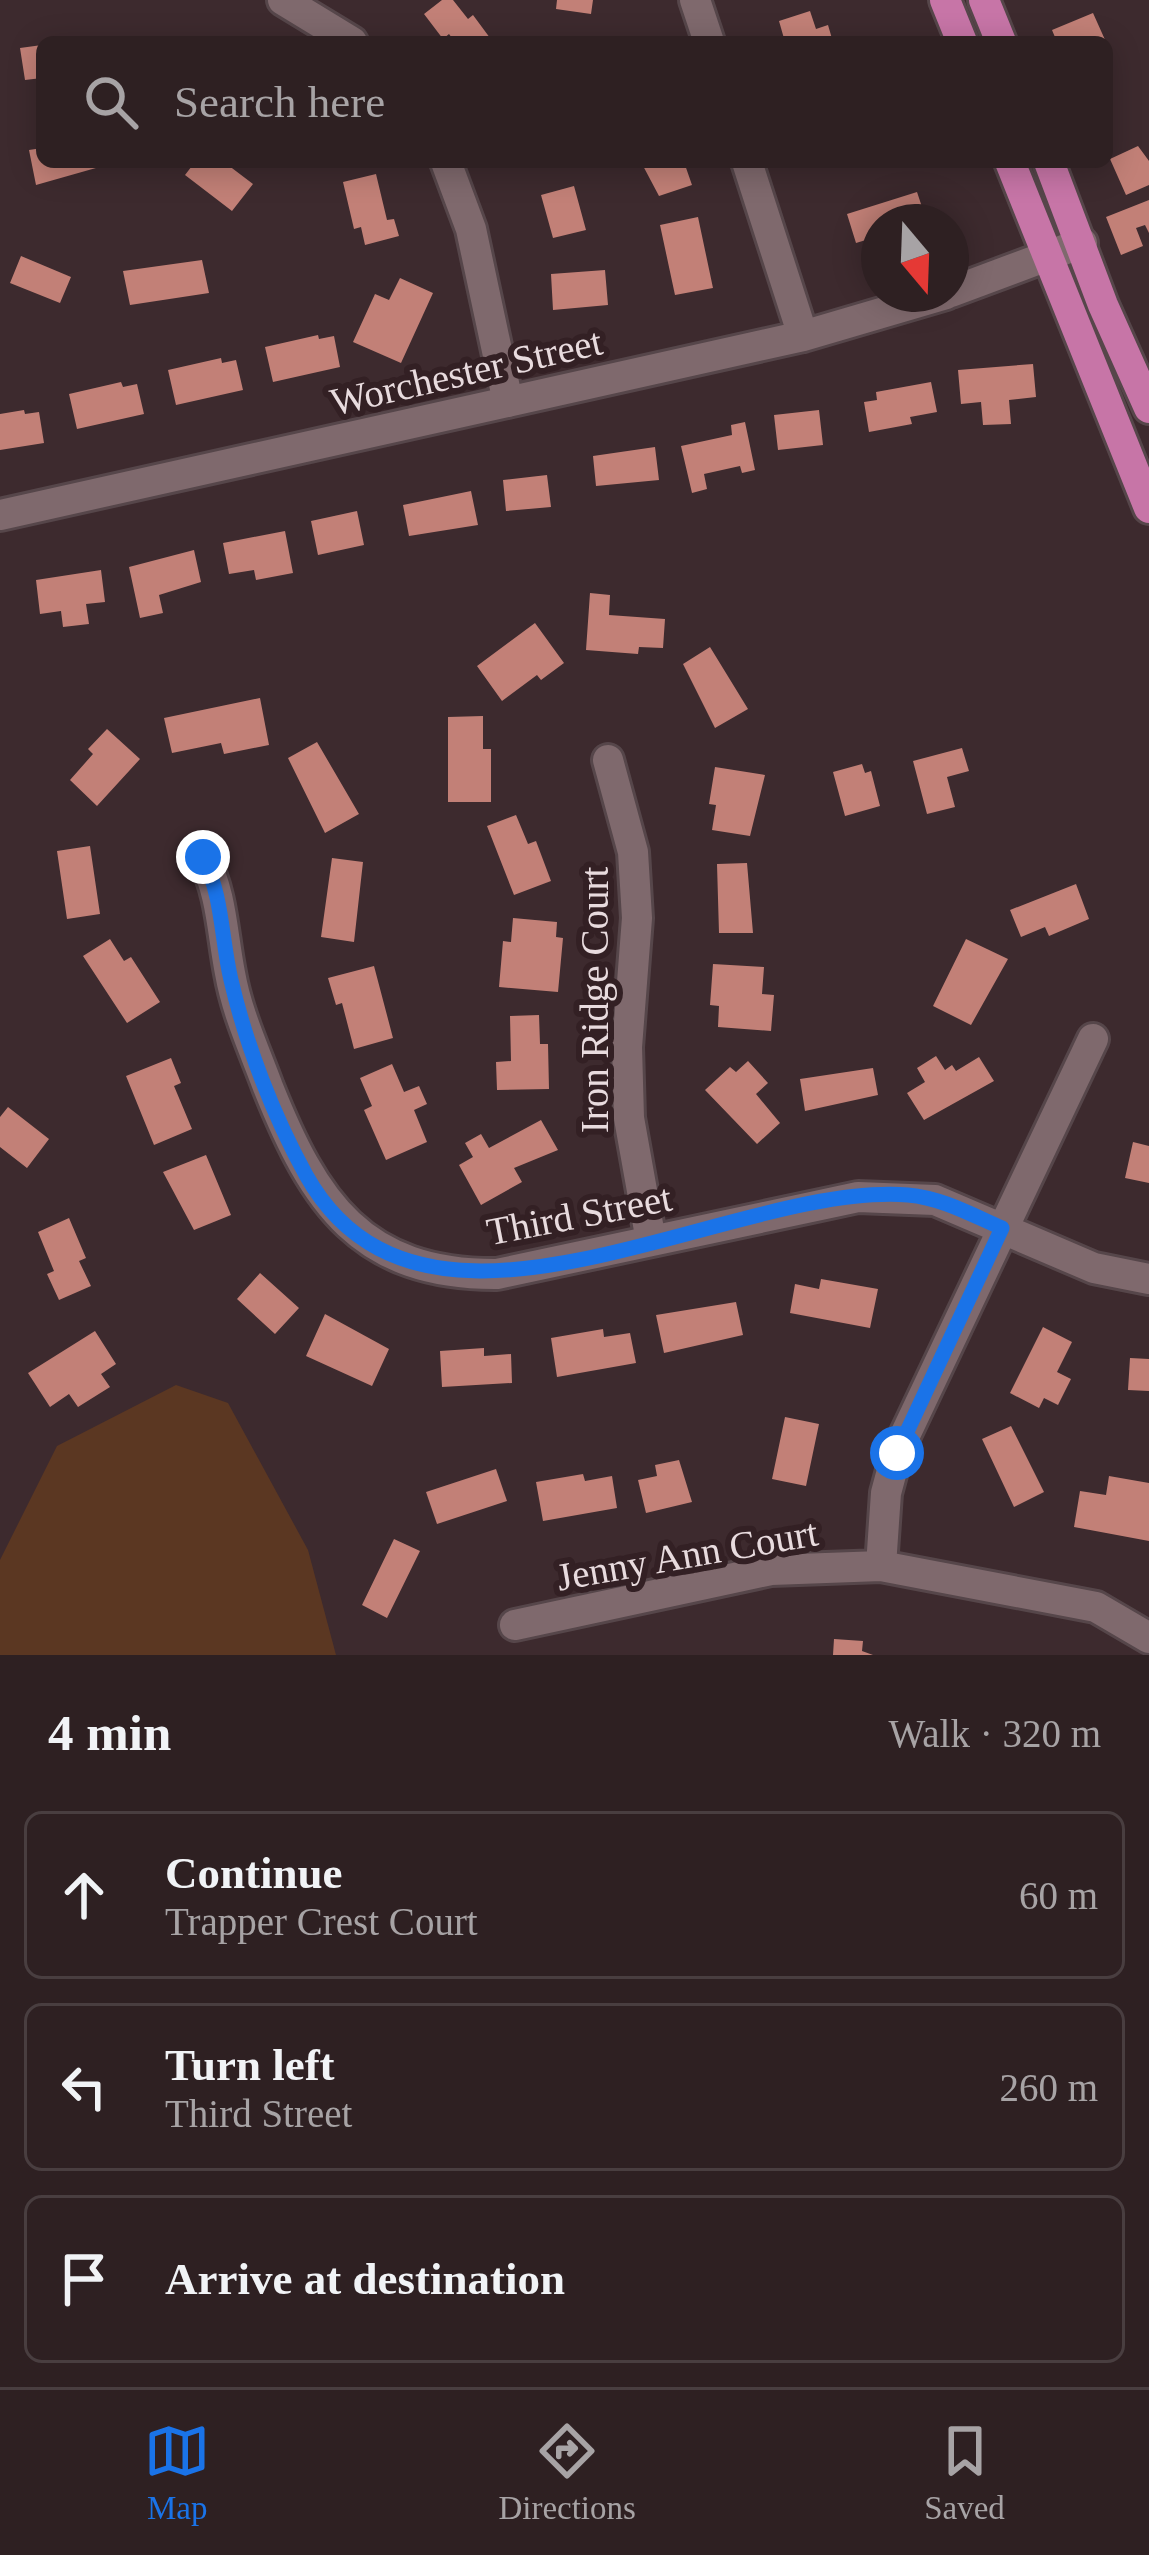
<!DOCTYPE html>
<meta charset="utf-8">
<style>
:root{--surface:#2e2022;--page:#3a2d2f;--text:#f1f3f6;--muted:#a7a3a5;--line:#493e40;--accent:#1a73e8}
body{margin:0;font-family:Georgia,serif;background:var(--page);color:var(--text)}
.compass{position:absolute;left:861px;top:204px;width:108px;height:108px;border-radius:50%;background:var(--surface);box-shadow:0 6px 30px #0003;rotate:161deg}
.stop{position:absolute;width:36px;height:36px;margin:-27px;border:9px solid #1a73e8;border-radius:50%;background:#fff}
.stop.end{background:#1a73e8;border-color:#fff;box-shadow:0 3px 12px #0008}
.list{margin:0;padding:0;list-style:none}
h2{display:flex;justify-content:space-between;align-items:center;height:156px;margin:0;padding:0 48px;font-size:51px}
h2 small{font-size:39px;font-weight:400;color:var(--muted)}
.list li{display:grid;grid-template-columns:78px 1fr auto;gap:36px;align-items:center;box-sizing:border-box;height:168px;margin:0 24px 24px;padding:0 24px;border:3px solid var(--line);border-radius:18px}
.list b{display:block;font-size:45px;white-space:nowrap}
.list p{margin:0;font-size:39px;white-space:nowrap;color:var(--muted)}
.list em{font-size:39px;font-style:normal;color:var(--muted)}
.icon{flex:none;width:66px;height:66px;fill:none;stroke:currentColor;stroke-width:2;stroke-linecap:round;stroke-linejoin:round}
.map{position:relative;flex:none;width:1149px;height:1655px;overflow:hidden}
.search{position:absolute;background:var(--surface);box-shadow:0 6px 30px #0003;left:36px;right:36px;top:36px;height:132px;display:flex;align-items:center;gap:30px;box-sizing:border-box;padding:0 42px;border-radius:18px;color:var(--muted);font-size:45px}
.sheet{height:732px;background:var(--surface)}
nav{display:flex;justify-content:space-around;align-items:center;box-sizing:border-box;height:168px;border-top:3px solid var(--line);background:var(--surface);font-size:33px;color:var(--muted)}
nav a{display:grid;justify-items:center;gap:6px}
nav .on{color:var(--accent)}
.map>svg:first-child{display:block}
</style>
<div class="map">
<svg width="1149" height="1655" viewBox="0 0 1149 1655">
<rect width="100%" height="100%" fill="#3d2a2e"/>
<!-- green -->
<path fill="#5b3722" d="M176,1385L228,1403L308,1550L336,1655H0V1560L57,1446Z"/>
<!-- building -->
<path fill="#c28077" d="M442,0H453L468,19L473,15L493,42H455L449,34L443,39L424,14Z
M557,0H593L591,14L556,9Z
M810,11L816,29L828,25L833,42H785L779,21Z
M1093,13L1106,42H1057L1052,30Z
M42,45V78L25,80L20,48Z
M1138,146L1149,161V185L1126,195L1110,159Z
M42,148V162L110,164L36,185L29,150Z
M195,162H224L253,184L232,211L185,175Z
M641,162H684L692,185L659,196Z
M376,174L387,220L394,219L399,236L365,245L361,227L354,229L343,182Z
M574,186L586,230L553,238L541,195Z
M917,192L927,222H879V236L856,243L847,214Z
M1149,200V233L1145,225L1136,228L1143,246L1121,255L1106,217Z
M698,217L713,288L675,295L660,225Z
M21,256L71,277L60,303L10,283Z
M202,260L209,293L130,305L123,271Z
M605,270L608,305L553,310L551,274Z
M400,278L433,293L401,363L353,342L375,294L389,300Z
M318,335L319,339L334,336L340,367L273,382L265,347Z
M221,358L222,363L236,360L243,390L176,405L168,370Z
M1033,364L1036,397L1009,400L1011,424L983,425L981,402L961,404L958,370Z
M121,382L123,387L137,384L144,414L77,429L69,394Z
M931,382L937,412L910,417L912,424L869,432L864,402L877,400L876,392Z
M24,410L25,414L39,412L44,443L0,450V414Z
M819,410L823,445L778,450L774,415Z
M745,422L755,470L742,473L740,466L704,474L707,489L692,493L681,446L732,435L731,425Z
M655,447L659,480L596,486L593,456Z
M547,475L551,507L506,511L503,480Z
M471,491L478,525L409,536L403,505Z
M357,511L364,545L318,555L311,521Z
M285,531L293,573L256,580L254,570L229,574L223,543Z
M194,550L201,582L159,595L163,613L140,618L129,567Z
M101,570L105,602L86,604L89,624L63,627L61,611L40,614L36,580Z
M590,593L610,595L609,615L665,619L663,648L639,647L638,654L586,650Z
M535,623L564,663L541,680L537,675L502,701L477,666Z
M710,647L748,709L715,728L683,664Z
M260,698L269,745L224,754L221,743L172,753L164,718Z
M483,716V749H491V802H448V717Z
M107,729L140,759L97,806L70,780L93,754L88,749Z
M317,742L359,814L325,833L288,758Z
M962,748L969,771L947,777L955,807L927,814L913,761Z
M862,764L865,773L871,771L880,806L845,816L833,772Z
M715,767L765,775L750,836L712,830L716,805L709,804Z
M516,815L528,844L536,841L551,881L514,895L487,826Z
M90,846L100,914L67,919L57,851Z
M332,858L363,862L354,942L321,937Z
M747,863L753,933H719L717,864Z
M1076,884L1089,919L1049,936L1045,927L1021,937L1010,910Z
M513,918L557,922L556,937L563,938L558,992L499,987L503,941L511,942Z
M110,939L124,961L131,957L160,1002L127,1023L83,956Z
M966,939L1008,959L971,1025L933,1006Z
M713,964L764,967L762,994L774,995L771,1031L718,1027L719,1006L710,1005Z
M374,966L393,1038L354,1049L342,1003L336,1005L328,978Z
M539,1015L540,1044H548L549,1089L497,1090L496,1062L511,1061L510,1016Z
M936,1056L945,1070L952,1065L956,1071L979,1057L994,1081L924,1120L907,1093L925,1082L917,1068Z
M171,1058L181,1083L174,1086L192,1129L154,1145L126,1076Z
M748,1061L768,1083L756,1094L780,1123L757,1144L705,1090L730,1067L736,1072Z
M392,1064L404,1092L419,1086L427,1104L414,1110L427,1142L386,1160L364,1110L372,1106L360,1078Z
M873,1068L878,1095L805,1111L800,1079Z
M8,1107L49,1139L27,1168L0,1147V1117Z
M541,1120L558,1150L514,1168L522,1182L481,1205L459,1165L473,1157L465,1143L481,1134L489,1148Z
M1133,1142L1149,1146V1183L1125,1178Z
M206,1155L231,1215L194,1230L163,1172Z
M69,1218L86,1258L79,1261L91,1286L59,1300L47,1274L54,1271L38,1232Z
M260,1273L299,1308L275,1334L237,1299Z
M821,1279L878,1289L870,1328L790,1313L795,1284L819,1289Z
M736,1302L743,1335L664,1353L656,1315Z
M325,1314L389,1349L372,1386L306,1356Z
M1043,1327L1072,1342L1057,1372L1071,1379L1058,1405L1044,1398L1039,1408L1010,1393Z
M603,1329L604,1337L630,1333L636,1363L557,1377L551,1338Z
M95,1331L116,1364L101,1374L110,1387L78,1407L69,1394L50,1407L28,1373Z
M484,1348V1356L511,1354L512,1383L442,1387L440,1351Z
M1130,1358L1149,1359V1391L1128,1390Z
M785,1417L819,1424L806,1486L772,1479Z
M1011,1426L1044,1492L1014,1507L982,1439Z
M679,1460L692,1502L646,1513L638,1480L657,1476L655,1465Z
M496,1469L507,1501L437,1524L426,1492Z
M583,1474L585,1481L612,1476L617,1508L543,1521L536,1482Z
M1109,1476L1149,1483V1541L1074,1527L1080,1491L1106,1495Z
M394,1539L420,1551L387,1618L362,1605Z
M834,1639L863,1641L862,1651L873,1655H833Z"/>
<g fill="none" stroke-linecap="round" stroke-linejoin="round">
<!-- minor casing -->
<g stroke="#56464a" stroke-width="36">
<path id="minor" d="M283,0L352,42
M695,0L709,42
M446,162L471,229L508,402
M747,162L803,336
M951,292L1082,243
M0,515L803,336L946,294
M608,760L633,852L637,918L627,1047L629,1118L651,1241
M203,857C222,895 222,932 230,973C237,1013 254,1049 268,1087C314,1202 361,1275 497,1274L858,1197L935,1200L1094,1268L1149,1279
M881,1566L886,1493L897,1452L1093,1039
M515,1625L771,1570L881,1566L1096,1607L1149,1638"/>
</g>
<!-- major casing -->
<g stroke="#56464a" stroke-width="36">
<path id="major" d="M945,0L962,42
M984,0L1001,42
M1010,162L1149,508
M1049,162L1103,305L1149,408"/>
</g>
<!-- minor -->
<use href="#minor" stroke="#7f696d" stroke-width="30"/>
<!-- major -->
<use href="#major" stroke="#c775a7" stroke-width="30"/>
</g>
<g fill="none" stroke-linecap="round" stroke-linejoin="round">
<!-- route -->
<path stroke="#1a73e8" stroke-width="15" d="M203,857C223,897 221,938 231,980C246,1045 274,1117 306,1175C424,1386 730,1181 908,1195C942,1198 972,1215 1002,1228L897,1453"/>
</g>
<g text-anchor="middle" stroke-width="12" stroke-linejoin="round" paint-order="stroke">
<!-- street labels -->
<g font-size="39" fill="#e8dbde" stroke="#332024">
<text transform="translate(466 371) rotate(-13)" y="14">Worchester Street</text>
<text transform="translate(594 1000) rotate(-90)" y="14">Iron Ridge Court</text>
<text transform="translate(579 1214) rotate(-11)" y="14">Third Street</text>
<text transform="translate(687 1554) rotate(-10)" y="14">Jenny Ann Court</text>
</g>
</g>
</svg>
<svg class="compass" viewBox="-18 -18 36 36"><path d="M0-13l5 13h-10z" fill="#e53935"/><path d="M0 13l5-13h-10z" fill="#a7a3a5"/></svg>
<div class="stop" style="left:897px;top:1453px"></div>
<div class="stop end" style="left:203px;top:857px"></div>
<div class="search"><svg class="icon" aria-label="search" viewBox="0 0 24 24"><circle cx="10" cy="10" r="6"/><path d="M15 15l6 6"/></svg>Search here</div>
</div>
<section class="sheet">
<h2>4 min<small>Walk · 320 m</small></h2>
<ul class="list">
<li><svg class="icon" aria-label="ahead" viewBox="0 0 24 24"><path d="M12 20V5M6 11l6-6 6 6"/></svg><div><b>Continue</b><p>Trapper Crest Court</p></div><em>60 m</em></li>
<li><svg class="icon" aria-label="left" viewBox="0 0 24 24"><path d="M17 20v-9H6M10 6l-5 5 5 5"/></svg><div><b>Turn left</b><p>Third Street</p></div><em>260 m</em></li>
<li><svg class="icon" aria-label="arrive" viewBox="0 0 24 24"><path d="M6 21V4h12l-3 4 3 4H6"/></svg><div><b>Arrive at destination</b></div></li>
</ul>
</section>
<nav>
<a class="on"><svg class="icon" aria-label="map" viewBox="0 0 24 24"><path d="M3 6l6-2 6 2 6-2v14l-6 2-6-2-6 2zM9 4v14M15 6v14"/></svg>Map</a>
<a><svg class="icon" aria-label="directions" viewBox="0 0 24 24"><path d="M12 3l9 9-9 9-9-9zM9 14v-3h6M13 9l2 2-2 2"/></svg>Directions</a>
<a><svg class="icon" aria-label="saved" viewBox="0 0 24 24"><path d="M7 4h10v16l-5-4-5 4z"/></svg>Saved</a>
</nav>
